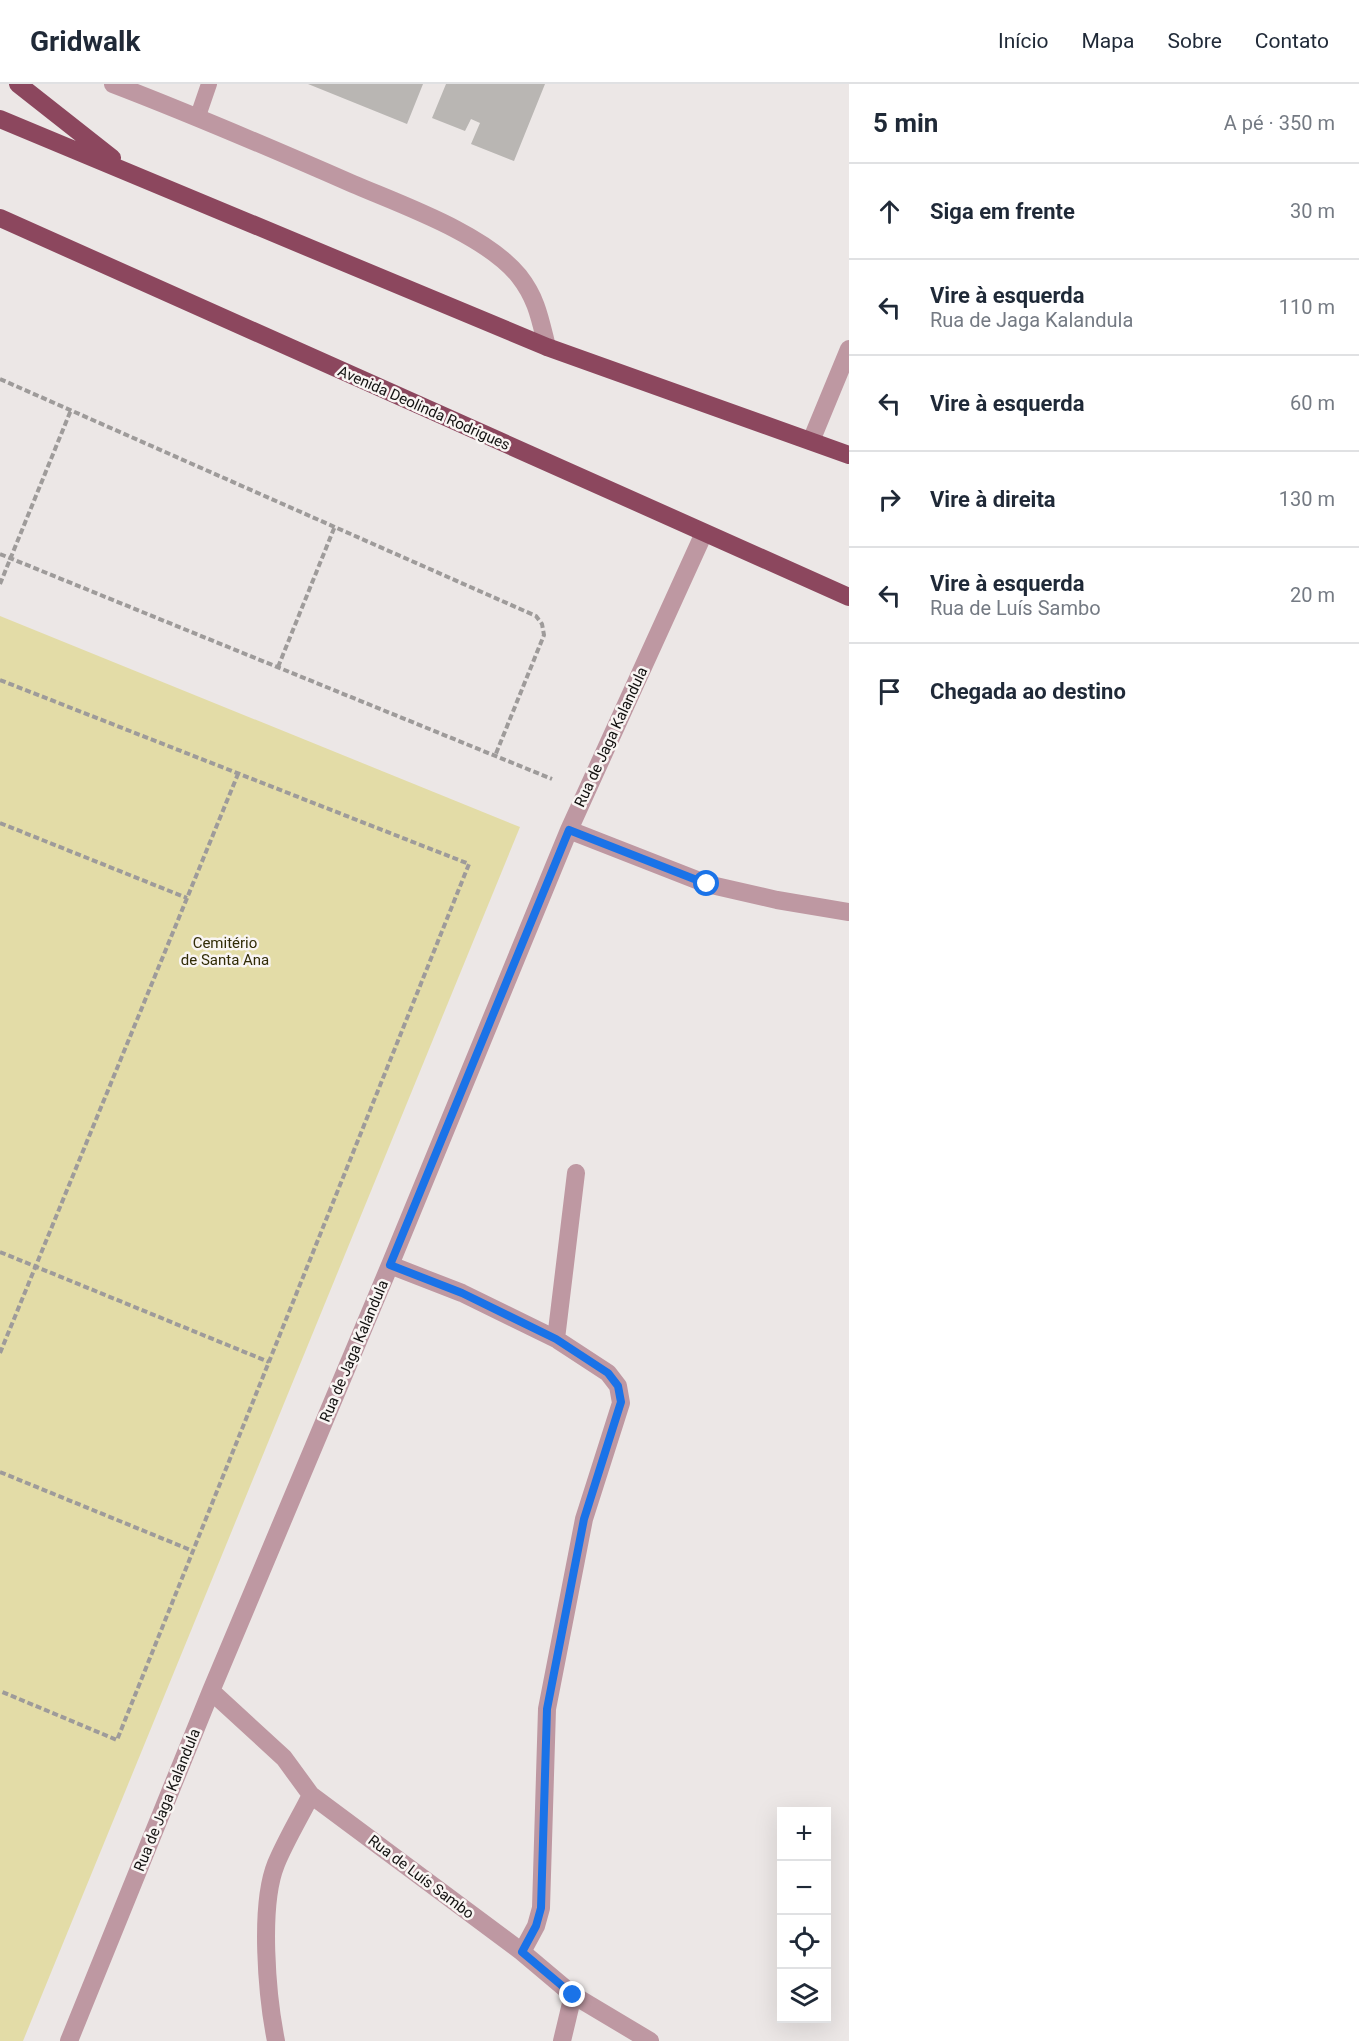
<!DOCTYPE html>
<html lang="pt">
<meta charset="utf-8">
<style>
:root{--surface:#fff;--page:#f6f6f7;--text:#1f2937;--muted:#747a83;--line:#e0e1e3}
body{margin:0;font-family:Roboto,sans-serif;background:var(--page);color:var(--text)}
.controls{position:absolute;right:18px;bottom:18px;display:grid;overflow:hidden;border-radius:0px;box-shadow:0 6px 24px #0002}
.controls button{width:54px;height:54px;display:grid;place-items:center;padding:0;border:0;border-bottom:2px solid var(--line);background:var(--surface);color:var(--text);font:30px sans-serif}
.stop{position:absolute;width:18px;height:18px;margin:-14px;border:4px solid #1a73e8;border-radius:50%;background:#fff}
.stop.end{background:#1a73e8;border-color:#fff;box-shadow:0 2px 6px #0008}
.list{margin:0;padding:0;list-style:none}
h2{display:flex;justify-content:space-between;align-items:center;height:78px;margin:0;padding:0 24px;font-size:26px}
h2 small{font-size:20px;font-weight:400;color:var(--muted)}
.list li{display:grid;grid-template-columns:39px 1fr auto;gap:18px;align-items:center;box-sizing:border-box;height:96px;padding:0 24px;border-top:2px solid var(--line)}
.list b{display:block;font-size:22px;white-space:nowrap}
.list p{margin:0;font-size:20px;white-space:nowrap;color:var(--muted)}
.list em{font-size:20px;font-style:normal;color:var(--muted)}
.icon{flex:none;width:33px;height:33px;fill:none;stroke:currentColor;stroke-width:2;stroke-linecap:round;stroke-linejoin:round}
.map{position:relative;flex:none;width:849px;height:1957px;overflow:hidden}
header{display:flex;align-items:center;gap:36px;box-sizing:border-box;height:84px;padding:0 30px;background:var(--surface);border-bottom:2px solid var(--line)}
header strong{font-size:28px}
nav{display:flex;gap:33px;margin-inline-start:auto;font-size:21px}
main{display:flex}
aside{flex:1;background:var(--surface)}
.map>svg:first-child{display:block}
</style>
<header>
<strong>Gridwalk</strong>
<nav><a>Início</a><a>Mapa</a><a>Sobre</a><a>Contato</a></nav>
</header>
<main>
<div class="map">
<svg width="849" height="1957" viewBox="0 0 849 1957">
<rect width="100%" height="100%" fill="#ece7e6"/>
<!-- green -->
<path fill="#e3dca7" d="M0,532L520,743L23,1957H0Z"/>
<!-- building -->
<path fill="#b9b6b3" d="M308,0H423L407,40Z
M446,0H545L514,77L471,60L480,39L471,35L465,47L432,34Z"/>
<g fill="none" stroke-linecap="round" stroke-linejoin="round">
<!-- path -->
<path stroke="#9e9b9a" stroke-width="4" stroke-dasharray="6 3" stroke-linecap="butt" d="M0,295L536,532L542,540L544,551L495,672
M0,470L552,695
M0,500L71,326
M278,583L335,442
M0,596L469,780L117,1656L0,1607
M0,739L187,814
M0,1168L269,1278
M0,1269L238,690
M0,1388L193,1467"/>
<!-- service -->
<path stroke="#be98a2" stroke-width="16" d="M198,32L209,0"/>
<!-- minor -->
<path stroke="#be98a2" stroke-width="18" d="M811,357L849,265
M569,746L707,800L777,816L849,828
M390,1181L462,1209L556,1255L608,1289L618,1302L621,1319L584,1435L547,1625L541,1824L536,1842L522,1868
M556,1255L576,1089
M211,1607L284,1674L311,1711L522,1868L573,1911L650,1957
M69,1957L211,1607L390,1181L569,746L704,449
M276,1957C267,1912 259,1822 276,1780C286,1756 300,1733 311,1711
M562,1957L573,1911"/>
<!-- tertiary -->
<path stroke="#be98a2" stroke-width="18" d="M113,0C194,31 273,65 353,100C402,121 485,150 519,192C537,215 540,235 547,263"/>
<!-- trunk -->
<path stroke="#8c475e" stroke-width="18" d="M18,0L112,74
M0,35L547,263L849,371
M0,134L849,513"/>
</g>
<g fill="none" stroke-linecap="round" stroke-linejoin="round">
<!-- route -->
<path stroke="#1a73e8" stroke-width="8" d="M573,1911L522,1868L536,1842L541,1824L547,1625L584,1435L621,1318L618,1302L608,1289L556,1255L462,1209L390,1181L569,746L707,800"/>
</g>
<g text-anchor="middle" stroke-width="5" stroke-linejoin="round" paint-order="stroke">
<!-- street labels -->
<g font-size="15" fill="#131211" stroke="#f9f5f3">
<text transform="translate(424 324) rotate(24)" y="5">Avenida Deolinda Rodrigues</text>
<text transform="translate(611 653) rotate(-65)" y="5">Rua de Jaga Kalandula</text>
<text transform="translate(354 1267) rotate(-67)" y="5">Rua de Jaga Kalandula</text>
<text transform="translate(167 1716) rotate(-68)" y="5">Rua de Jaga Kalandula</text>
<text transform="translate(421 1793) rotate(37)" y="5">Rua de Luís Sambo</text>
</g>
<!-- park labels -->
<g font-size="15" fill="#312c07" stroke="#f9f5f3">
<text x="225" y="864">Cemitério<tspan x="225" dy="17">de Santa Ana</tspan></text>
</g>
</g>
</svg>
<div class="controls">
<button>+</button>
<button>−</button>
<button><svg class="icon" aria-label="locate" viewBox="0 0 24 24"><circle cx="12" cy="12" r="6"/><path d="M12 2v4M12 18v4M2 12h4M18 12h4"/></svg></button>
<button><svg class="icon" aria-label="layers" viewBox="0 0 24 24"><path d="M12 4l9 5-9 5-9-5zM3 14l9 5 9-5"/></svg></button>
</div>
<div class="stop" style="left:707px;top:800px"></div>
<div class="stop end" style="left:573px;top:1911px"></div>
</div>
<aside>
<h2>5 min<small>A pé · 350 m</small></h2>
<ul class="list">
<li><svg class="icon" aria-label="ahead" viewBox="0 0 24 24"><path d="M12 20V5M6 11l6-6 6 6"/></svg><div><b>Siga em frente</b></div><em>30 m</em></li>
<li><svg class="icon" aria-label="left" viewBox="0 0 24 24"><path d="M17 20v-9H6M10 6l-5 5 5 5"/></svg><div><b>Vire à esquerda</b><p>Rua de Jaga Kalandula</p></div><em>110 m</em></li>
<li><svg class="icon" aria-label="left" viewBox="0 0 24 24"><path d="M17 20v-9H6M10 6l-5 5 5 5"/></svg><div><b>Vire à esquerda</b></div><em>60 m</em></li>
<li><svg class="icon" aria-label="right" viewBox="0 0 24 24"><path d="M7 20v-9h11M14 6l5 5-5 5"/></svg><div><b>Vire à direita</b></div><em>130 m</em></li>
<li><svg class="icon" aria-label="left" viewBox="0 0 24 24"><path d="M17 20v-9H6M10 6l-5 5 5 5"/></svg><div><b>Vire à esquerda</b><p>Rua de Luís Sambo</p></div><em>20 m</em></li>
<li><svg class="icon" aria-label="arrive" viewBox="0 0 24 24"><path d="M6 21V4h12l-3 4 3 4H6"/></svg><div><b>Chegada ao destino</b></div></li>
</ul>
</aside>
</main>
